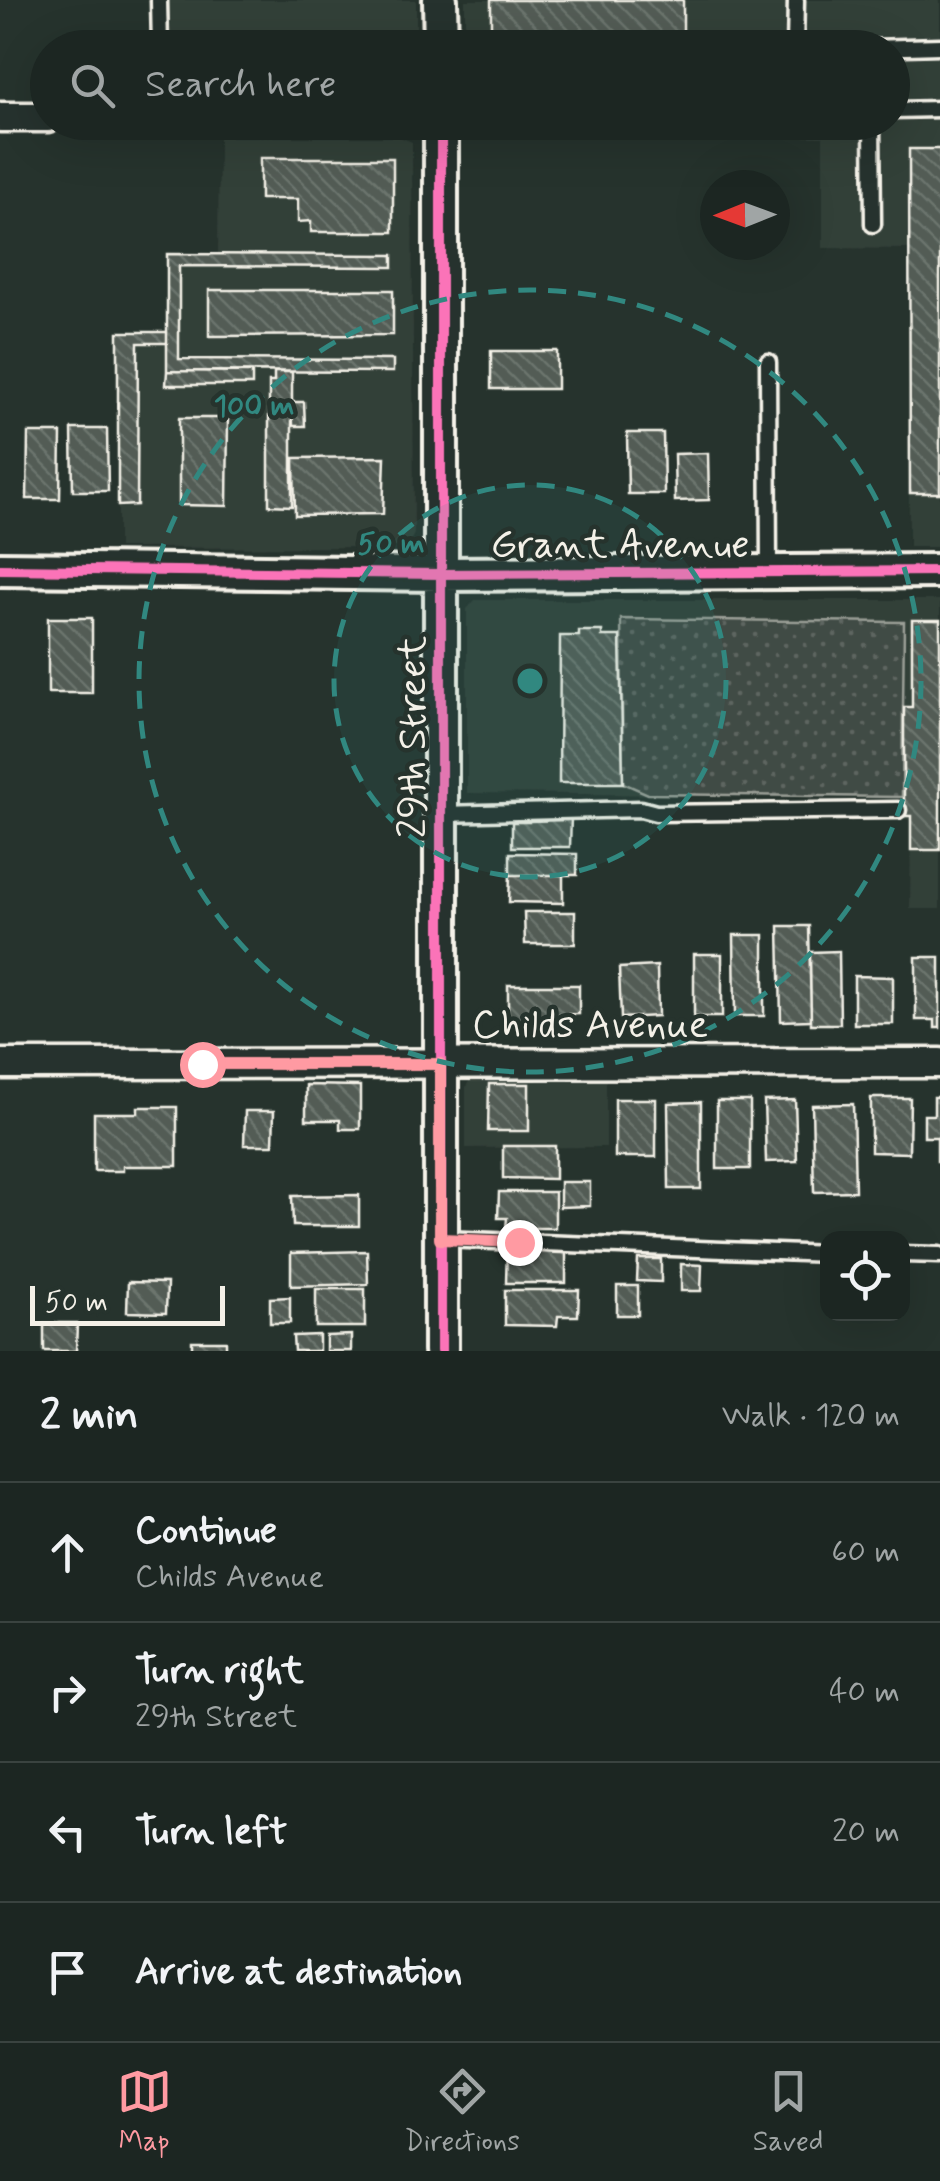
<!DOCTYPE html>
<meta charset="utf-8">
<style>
:root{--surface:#1c2622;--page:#29322f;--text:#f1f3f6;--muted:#a0a5a5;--line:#3a4340;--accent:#ff9aa2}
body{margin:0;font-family:Mynerve,sans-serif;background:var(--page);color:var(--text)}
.controls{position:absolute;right:30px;bottom:30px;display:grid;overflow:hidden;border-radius:20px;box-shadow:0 10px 40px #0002}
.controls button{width:90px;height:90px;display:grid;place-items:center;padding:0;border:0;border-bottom:2px solid var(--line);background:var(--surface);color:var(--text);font:50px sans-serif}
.compass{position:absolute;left:700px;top:170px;width:90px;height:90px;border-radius:50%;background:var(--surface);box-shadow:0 10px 40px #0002;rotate:269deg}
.scale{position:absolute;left:30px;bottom:25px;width:195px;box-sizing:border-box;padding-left:10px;border:5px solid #f4f1e8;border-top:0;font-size:28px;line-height:35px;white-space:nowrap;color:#f4f1e8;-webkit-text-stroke:8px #26332d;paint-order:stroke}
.stop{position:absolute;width:30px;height:30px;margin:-22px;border:8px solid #ff9aa2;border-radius:50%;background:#fff}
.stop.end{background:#ff9aa2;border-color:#fff;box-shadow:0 2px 10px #0008}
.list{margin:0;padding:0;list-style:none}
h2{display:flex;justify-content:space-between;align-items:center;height:130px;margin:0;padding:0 40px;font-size:42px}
h2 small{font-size:32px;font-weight:400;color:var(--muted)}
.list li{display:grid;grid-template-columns:65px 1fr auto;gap:30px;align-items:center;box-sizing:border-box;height:140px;padding:0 40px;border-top:2px solid var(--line)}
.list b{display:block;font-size:38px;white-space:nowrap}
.list p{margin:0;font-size:32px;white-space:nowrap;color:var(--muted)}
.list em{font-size:32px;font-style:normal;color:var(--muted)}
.icon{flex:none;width:55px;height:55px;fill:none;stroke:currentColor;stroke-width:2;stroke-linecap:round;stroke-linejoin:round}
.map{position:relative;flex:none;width:940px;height:1351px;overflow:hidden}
.search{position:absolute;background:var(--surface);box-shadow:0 10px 40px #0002;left:30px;right:30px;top:30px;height:110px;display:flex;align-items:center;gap:25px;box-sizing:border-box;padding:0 35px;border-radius:55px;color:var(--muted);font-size:38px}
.sheet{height:690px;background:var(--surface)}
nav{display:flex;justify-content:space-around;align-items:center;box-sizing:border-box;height:140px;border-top:2px solid var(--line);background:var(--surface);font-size:28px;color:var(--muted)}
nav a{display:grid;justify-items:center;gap:5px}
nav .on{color:var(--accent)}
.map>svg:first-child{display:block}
</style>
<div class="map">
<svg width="940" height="1351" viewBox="0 0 940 1351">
<defs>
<pattern id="green-dots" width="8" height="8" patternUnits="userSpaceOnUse" patternTransform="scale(2.5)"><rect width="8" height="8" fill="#414b45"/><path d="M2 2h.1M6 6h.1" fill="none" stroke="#5d6560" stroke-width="1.8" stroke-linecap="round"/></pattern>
<pattern id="building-back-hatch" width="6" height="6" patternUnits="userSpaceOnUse" patternTransform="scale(2.5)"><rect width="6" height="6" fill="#525c55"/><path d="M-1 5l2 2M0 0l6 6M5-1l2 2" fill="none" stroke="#6c746d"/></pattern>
</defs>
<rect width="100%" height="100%" fill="#26332d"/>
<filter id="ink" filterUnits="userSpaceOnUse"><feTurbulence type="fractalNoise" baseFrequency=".01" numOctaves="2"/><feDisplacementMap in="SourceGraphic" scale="20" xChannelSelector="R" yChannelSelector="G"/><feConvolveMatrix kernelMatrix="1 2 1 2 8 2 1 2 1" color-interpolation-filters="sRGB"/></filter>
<g filter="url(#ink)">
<!-- built -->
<path fill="#333f39" d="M152,0H416V47H153Z
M465,0H940V547H909L908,249L823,248V137L465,132V122H892V48L465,47Z
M219,137H400L412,142L414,534L407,547L118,548V332H166L167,254H218Z
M475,600H940V909H910L911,820L904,819L901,797L467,793V609Z
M477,1077H606V1147L466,1148V1087L469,1081Z"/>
<!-- green -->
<path fill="url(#green-dots)" stroke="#9a9e96" stroke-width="2.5" d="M621,619L904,622L902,797L648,794L623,783Z"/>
<!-- building -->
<path fill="url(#building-back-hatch)" stroke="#f4f1e8" stroke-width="2.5" d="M491,0H683V48H491Z
M909,149H940V493H910Z
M260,158H393V232H311V221L298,222V199H260Z
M167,254L393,255V267L179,266V359L393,360V372L167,371Z
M209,290H393V335L209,336Z
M118,332H167V343H138L137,505L118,506Z
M491,351H557V389H491Z
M167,371L252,372V385H166Z
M274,372H292V506L269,505V382H274Z
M292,402H304L305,426H293Z
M179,418H228L227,506L179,505Z
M72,429H107L108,491H73Z
M28,433H61L60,499H27Z
M627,433H663L664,494H628Z
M708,453L709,500L675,501L674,454Z
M385,457L383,514L295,515L294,458Z
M48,618H92V693H48Z
M912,620H940V850H911V816H904V707H912Z
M579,631H602V636H620L623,783H559L560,636H579Z
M529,816L571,817L570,847H512V822H529Z
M510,853L577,854V875H510Z
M510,875H563V903L509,902Z
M524,912H575V944H525Z
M779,926H809L811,1020L781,1021Z
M734,935H764V1016H735Z
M839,951L840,1024H811L810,952Z
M694,954H722V1017H694Z
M916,957H940V1028H935V1020H916Z
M657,966L658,1016L621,1018L619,968Z
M854,976L893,977V1024H854Z
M508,985H579V1014L544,1015L545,1020H508Z
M489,1084H529V1131H488Z
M306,1085L360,1086V1129H340V1120H306Z
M934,1097H940V1161H937V1137H924V1115H934Z
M871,1098H910L909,1153L871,1152Z
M615,1099H656V1157H615Z
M795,1100L797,1161L766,1162L764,1101Z
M717,1101H750V1169H717Z
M701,1102V1189H669L668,1103Z
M853,1104L855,1191L814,1192L812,1105Z
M138,1107H177V1166H123V1171H94V1113H138Z
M245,1111H274L273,1145H244Z
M503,1146H555V1179L503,1178Z
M560,1182H590V1206L560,1207Z
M499,1192H555V1228H506L507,1218H498Z
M359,1195V1226H293L292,1196Z
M507,1247L566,1248V1283H506Z
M367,1251L368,1284L291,1286V1253Z
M638,1259H661V1282L637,1281Z
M681,1264L702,1265L701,1291H681Z
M128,1282L167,1283L166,1313L127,1312Z
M617,1286H638V1315H617Z
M316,1289H365V1327H316Z
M505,1290H579L578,1316H558L557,1326L505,1325Z
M290,1297V1323H270V1298Z
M44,1323H77L76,1351H44Z
M319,1335V1351H294L293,1336Z
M351,1335V1351H326V1336Z
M192,1341H226V1351H192Z"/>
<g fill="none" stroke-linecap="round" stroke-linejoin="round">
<!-- service casing -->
<g stroke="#f4f1e8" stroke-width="21">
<path id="service" d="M159,0L160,48
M795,48L796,0
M871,48L940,46
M892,110L940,109
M872,122L873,224
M768,362L769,571
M441,814L641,809L656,813L898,810
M441,1239L828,1254
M902,1254L940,1255"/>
</g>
<!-- minor casing -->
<g stroke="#f4f1e8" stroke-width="35">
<path id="minor" d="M0,117H48
M0,1064L940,1063"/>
</g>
<!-- tertiary casing -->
<g stroke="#f4f1e8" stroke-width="40">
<path id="tertiary" d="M440,0L441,48
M441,122V1351
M0,569L441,574L940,571"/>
</g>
<!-- service -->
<use href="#service" stroke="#26332d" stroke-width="14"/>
<!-- minor -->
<use href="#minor" stroke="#26332d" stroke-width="28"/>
<!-- tertiary -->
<use href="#tertiary" stroke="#26332d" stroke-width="32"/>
<!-- cycleway casing -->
<g stroke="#26332d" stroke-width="16">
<path id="cycleway" d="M441,122V1351
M0,569L441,574L940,571"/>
</g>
<!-- cycleway -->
<use href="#cycleway" stroke="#fb73b8" stroke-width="10"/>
</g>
</g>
<g fill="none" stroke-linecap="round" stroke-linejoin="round" filter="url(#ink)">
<!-- route -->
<path stroke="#ff9aa2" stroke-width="12" d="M202,1064H440V1239L519,1242"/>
</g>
<!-- distance rings -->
<circle cx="530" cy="681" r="196" fill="#318880" fill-opacity=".12"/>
<g fill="none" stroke="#318880" stroke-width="5" stroke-dasharray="18 12">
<circle cx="530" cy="681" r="196"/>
<circle cx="530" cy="681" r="391"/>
</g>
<g text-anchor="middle" stroke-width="9" stroke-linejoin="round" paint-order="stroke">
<!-- street labels -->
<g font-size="40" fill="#f4f1e8" stroke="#26332d">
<text x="620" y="557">Grant Avenue</text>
<text transform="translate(411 737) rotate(-90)" y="14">29th Street</text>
<text x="590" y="1037">Childs Avenue</text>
</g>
</g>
<circle cx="530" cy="681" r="15" fill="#318880" stroke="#26332d" stroke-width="5"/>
<g font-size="30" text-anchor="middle" font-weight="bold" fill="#318880" stroke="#26332d" stroke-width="9" stroke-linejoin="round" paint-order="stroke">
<text x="254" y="415">100 m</text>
<text x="391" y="553">50 m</text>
</g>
</svg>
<div class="controls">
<button><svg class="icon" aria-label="locate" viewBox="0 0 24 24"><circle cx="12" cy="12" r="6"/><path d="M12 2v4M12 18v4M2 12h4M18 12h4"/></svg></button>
</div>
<svg class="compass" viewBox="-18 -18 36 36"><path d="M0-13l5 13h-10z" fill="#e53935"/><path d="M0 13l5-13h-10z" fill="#a0a5a5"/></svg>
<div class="scale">50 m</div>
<div class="stop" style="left:202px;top:1064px"></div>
<div class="stop end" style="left:519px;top:1242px"></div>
<div class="search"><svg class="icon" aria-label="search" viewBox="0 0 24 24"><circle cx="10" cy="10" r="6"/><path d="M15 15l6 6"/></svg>Search here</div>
</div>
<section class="sheet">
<h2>2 min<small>Walk · 120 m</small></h2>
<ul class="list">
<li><svg class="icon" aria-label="ahead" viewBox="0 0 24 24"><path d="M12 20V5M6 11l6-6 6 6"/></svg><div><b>Continue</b><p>Childs Avenue</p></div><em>60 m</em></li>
<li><svg class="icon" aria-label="right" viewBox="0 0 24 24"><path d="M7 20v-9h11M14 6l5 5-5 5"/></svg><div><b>Turn right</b><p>29th Street</p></div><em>40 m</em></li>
<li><svg class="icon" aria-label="left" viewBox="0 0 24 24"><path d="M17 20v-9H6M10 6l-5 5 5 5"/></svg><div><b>Turn left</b></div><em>20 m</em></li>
<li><svg class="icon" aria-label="arrive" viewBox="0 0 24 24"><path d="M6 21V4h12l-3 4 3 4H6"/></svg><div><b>Arrive at destination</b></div></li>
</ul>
</section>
<nav>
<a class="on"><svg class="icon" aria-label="map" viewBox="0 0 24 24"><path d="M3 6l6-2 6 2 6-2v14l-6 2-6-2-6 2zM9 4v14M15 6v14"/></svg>Map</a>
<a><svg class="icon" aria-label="directions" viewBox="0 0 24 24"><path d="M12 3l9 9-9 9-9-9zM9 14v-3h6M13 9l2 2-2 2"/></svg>Directions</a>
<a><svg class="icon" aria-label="saved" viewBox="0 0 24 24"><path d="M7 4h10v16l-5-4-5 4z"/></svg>Saved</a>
</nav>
